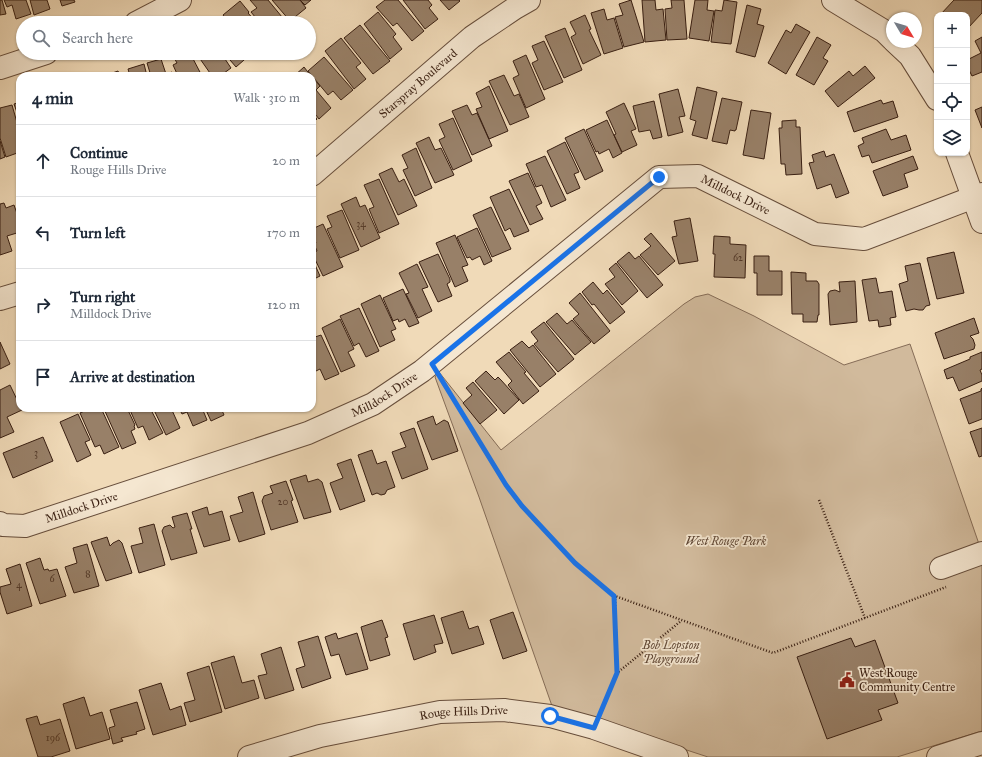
<!DOCTYPE html>
<meta charset="utf-8">
<style>
:root{--surface:#fff;--page:#f2f2f3;--text:#1f2937;--muted:#747a83;--line:#e0e1e3}
body{margin:0;font-family:"IM FELL Great Primer",serif;background:var(--page);color:var(--text)}
.controls{position:absolute;right:12px;top:12px;display:grid;overflow:hidden;border-radius:8px;box-shadow:0 1px 3px #0004}
.controls button{width:36px;height:36px;display:grid;place-items:center;padding:0;border:0;border-bottom:1px solid var(--line);background:var(--surface);color:var(--text);font:20px sans-serif}
.compass{position:absolute;left:886px;top:12px;width:36px;height:36px;border-radius:50%;background:var(--surface);box-shadow:0 1px 3px #0004;rotate:128deg}
.stop{position:absolute;width:12px;height:12px;margin:-9px;border:3px solid #1a73e8;border-radius:50%;background:#fff}
.stop.end{background:#1a73e8;border-color:#fff;box-shadow:0 1px 4px #0008}
.list{margin:0;padding:0;list-style:none}
h2{display:flex;justify-content:space-between;align-items:center;height:52px;margin:0;padding:0 16px;font-size:17px}
h2 small{font-size:13px;font-weight:400;color:var(--muted)}
.list li{display:grid;grid-template-columns:26px 1fr auto;gap:12px;align-items:center;box-sizing:border-box;height:72px;padding:0 16px;border-top:1px solid var(--line)}
.list b{display:block;font-size:15px;white-space:nowrap}
.list p{margin:0;font-size:13px;white-space:nowrap;color:var(--muted)}
.list em{font-size:13px;font-style:normal;color:var(--muted)}
.icon{flex:none;width:22px;height:22px;fill:none;stroke:currentColor;stroke-width:2;stroke-linecap:round;stroke-linejoin:round}
.map{position:relative;flex:none;width:982px;height:757px;overflow:hidden}
.search{position:absolute;background:var(--surface);box-shadow:0 1px 3px #0004;left:16px;top:16px;width:300px;height:44px;display:flex;align-items:center;gap:10px;box-sizing:border-box;padding:0 14px;border-radius:22px;color:var(--muted);font-size:15px}
.panel{position:absolute;background:var(--surface);box-shadow:0 1px 3px #0004;left:16px;top:72px;width:300px;height:340px;border-radius:12px}
.map>svg:first-child{display:block}
</style>
<div class="map">
<svg width="982" height="757" viewBox="0 0 982 757">
<rect width="100%" height="100%" fill="#f0dab8"/>
<filter id="stains"><feTurbulence type="fractalNoise" baseFrequency=".005" numOctaves="4"/><feColorMatrix values="0 0 0 0 .2 0 0 0 0 .09 0 0 0 0 .02 0 0 0 .5 -.17"/></filter>
<radialGradient id="worn" r=".72"><stop offset=".6" stop-color="#630" stop-opacity="0"/><stop offset="1" stop-color="#630" stop-opacity=".3"/></radialGradient>
<!-- green -->
<path fill="#d1ba9c" stroke="#856c57" d="M708,294L754,316L844,365L910,344L980,547H982V731L897,757H708L552,706L479,497L435,377L439,372L501,450L684,304L695,297Z"/>
<!-- building -->
<path fill="#988068" stroke="#391f12" d="M0,0H2L6,14L0,15Z
M4,0H26L31,14L16,19L12,5L7,7Z
M30,0H47L50,9L34,15Z
M60,0H74L75,2L62,6Z
M250,0H268L287,23H260L251,12L257,8Z
M272,0H300L306,8L290,21Z
M300,0H311L305,5Z
M385,0H398L424,31L412,41L397,23L393,26L376,7Z
M403,0H428L432,5L429,8L438,19L425,29Z
M440,0H459L460,1L449,10Z
M631,0L644,42L624,47L615,17L623,15L619,4Z
M642,0H655L656,10L663,9L666,40L645,42Z
M671,0H684L687,39L667,40L665,9L672,8Z
M695,0H708L707,10L714,11L709,41L689,38Z
M724,0L737,2L731,44L711,42L715,10L722,11Z
M954,0H982V13L968,28L967,27V15H940Z
M240,1L249,12L248,13L257,23H229L223,15Z
M747,5L761,9L757,24L764,26L755,57L736,52Z
M604,9L607,20L614,18L623,48L604,54L591,13Z
M378,12L396,34L393,37L402,49L390,59L364,24Z
M585,15L591,29L589,30L601,55L583,64L571,37L576,34L570,22Z
M222,17L227,23H216Z
M796,24L810,32L786,74L768,63L786,30L791,33Z
M360,25L390,61L373,74L344,38Z
M565,28L582,70L564,78L545,36Z
M817,37L831,45L823,58L828,61L814,85L796,75Z
M982,37V72L972,76L967,66V60L981,53L975,41Z
M341,38L361,63L356,67L366,79L354,89L325,51Z
M544,41L563,82L544,90L532,63L538,60L532,46Z
M174,53H190L202,76H178L173,65L177,63L172,54Z
M196,53H221L231,68L220,76H212Z
M224,53H252L236,67Z
M526,55L545,99L526,108L513,78L519,75L513,61Z
M324,57L353,90L341,100L333,91L328,95L308,71Z
M161,59L166,74L172,72L173,76H151L147,63Z
M144,64L147,76H130L128,69Z
M865,66L875,78L838,107L825,91L849,71L853,76Z
M304,67L311,76H294Z
M118,71L120,76H104Z
M504,75L514,96L519,94L529,117L510,125L489,81Z
M312,77L320,86L316,90L331,108L319,119L312,110Z
M489,86L508,131L489,139L476,109L482,107L476,93Z
M697,87L717,92L707,139L692,135L696,121L690,119Z
M678,89L685,116L679,117L683,132L668,136L659,94Z
M722,98L742,102L736,130H735V131L730,130L727,144L712,141Z
M881,100L883,104L893,101L898,117L854,132L847,112Z
M654,101L662,137L653,139L650,130L639,132L633,106Z
M20,102V121L14,104Z
M624,103L636,129L631,131L637,145L622,152L614,135L616,134L606,112Z
M12,105L20,133V152L6,157L0,138V108Z
M467,105L472,115L477,113L492,146L472,155L452,111Z
M982,107V128L975,110Z
M751,110L771,113L764,159L743,155Z
M312,113L317,119L312,124Z
M453,118L472,161L453,170L439,140L445,137L439,124Z
M607,120L622,153L613,158L609,149L599,154L598,151L596,152L586,130Z
M796,120V127H800L802,174L786,175L785,164H781L779,128H782V121Z
M584,129L603,171L585,180L565,138Z
M886,129L891,140L906,135L911,150L872,163L869,155L862,157L858,146L864,143L862,138Z
M429,137L435,150L441,148L454,175L435,183L416,143Z
M0,141L5,157L0,159Z
M565,142L579,172L574,174L580,188L567,194L547,151Z
M416,148L432,188L415,196L403,170L408,168L402,155Z
M824,151L826,157L834,154L849,193L836,198L831,184L817,189L809,163L814,162L812,155Z
M545,156L566,200L551,207L542,185L536,187L526,164Z
M913,156L918,169L904,174L908,187L883,196L873,171Z
M392,168L399,182L404,179L417,206L398,215L379,174Z
M528,173L542,203L536,206L543,219L530,225L509,181Z
M379,179L399,224L379,233L369,209L374,207L364,185Z
M509,189L529,231L514,237L510,228L505,231L490,197Z
M356,197L360,207L365,205L380,238L361,247L341,204Z
M4,203L6,208L14,205L20,222V232L7,236L12,251L0,255V204Z
M491,207L511,249L492,257L473,215Z
M342,210L359,250L340,258L327,229L332,227L327,216Z
M690,218L698,261L679,264L672,237L677,236L674,221Z
M323,224L343,267L323,276L312,253L317,251L314,244L316,243L312,235V229Z
M477,228L492,261L484,265L480,256L472,260L470,257L467,258L457,237Z
M651,233L675,261L658,275L640,255L651,246L644,239Z
M455,235L468,265L462,267L468,281L455,287L436,243Z
M714,236L730,237V244L746,245L745,278L714,277L715,254H713Z
M629,252L635,259L639,256L663,285L647,298L617,262Z
M954,252L964,293L937,299L927,258Z
M438,254L450,279V282L447,284L452,296L438,302L419,262Z
M754,256H769V271H782V295H757V273H754Z
M312,258L320,276L312,280Z
M616,263L638,291L622,305L605,284L615,277L609,269Z
M920,263L930,305L926,306L923,310H919L914,309L906,311L899,284L908,281L905,266Z
M417,264L428,287L422,289L432,311L418,318L406,294L409,293L399,273Z
M791,272L806,273V281H817L819,284V315H818L817,322H803V314H792Z
M876,278L879,293L892,291L896,317L890,318L891,325L879,327L878,320L869,321L862,280Z
M855,281L857,322L830,325L828,294L830,291L835,290L840,292L839,282Z
M593,282L603,294L607,290L625,312L610,324L594,304L592,305L582,292Z
M403,289L419,323L409,327L405,319L399,322L398,319L393,321L383,298Z
M580,293L610,331L594,344L573,319L579,314L569,303Z
M380,295L396,329L391,331L395,340L380,347L361,304Z
M359,308L379,351L366,357L359,343L354,346L340,316Z
M557,313L567,324L572,320L591,342L575,355L546,322Z
M974,318L979,333L970,336L973,339L975,345L974,349L944,359L935,333Z
M340,319L354,349L348,352L355,366L341,372L322,328Z
M544,322L574,359L558,372L534,344L538,341L531,332Z
M321,335L339,374L325,380L320,369L316,371L312,366V338Z
M522,341L529,348L533,345L556,374L540,387L510,350Z
M0,342L10,364L0,369Z
M509,352L526,372L524,373L539,391L523,404L508,385L512,381L496,362Z
M982,352V369L980,370L982,375V381L959,391L953,377L947,379L944,370L970,359V357Z
M486,371L495,380L498,377L501,380L519,400L504,414L475,381Z
M473,382L497,410L480,424L463,403L472,395L466,388Z
M10,385L22,410L7,417L14,432L0,438V390Z
M982,388V419L969,424L960,399L981,391V389Z
M91,408H101L119,447L104,454L100,445L95,447L80,413Z
M127,408L135,425L134,426L135,429L131,431L136,443L122,449L104,409Z
M129,408H150L163,433L149,440L143,426L138,428Z
M153,408H171L180,428L166,435Z
M179,408H202L207,420L193,426L187,412L182,414Z
M205,408H221L224,415L211,421Z
M78,414L90,440L85,442L91,455L77,462L60,422Z
M433,416L436,425L444,420L448,422L458,451L432,460L417,422Z
M414,428L428,469L402,479L392,452L406,447L400,433Z
M982,428V456L979,457L970,432Z
M43,437L53,461L13,478L3,453Z
M372,450L377,464L386,461L395,487L387,490L385,494L381,495L377,493L372,495L358,455Z
M351,459L365,501L340,510L330,483L343,478L337,464Z
M306,475L308,482L318,479L322,482L331,512L304,519L290,480Z
M286,481L293,500L291,501L298,522L271,530L262,501L264,496L273,493L270,486Z
M253,492L265,534L239,542L230,516L243,512L238,497Z
M207,507L209,515L222,511L230,540L204,547L192,512Z
M187,513L192,529H190L197,553L171,560L162,531L164,527L170,525L173,528L175,527L172,517Z
M154,524L165,565L139,573L131,546L143,543L139,528Z
M107,537L110,546L113,543L119,540L122,543L132,573L106,581L91,542Z
M87,544L99,586L74,593L65,567L77,563L73,548Z
M40,558L44,570L48,569L49,571L57,569L66,596L40,604L26,563Z
M20,564L32,606L7,614L0,592V587L11,584L6,569Z
M463,611L469,629L478,626L484,644L452,654L441,618Z
M513,612L527,651L503,659L490,620Z
M434,615L443,643L434,645L436,652L414,660L403,624Z
M382,620L388,637L385,638L390,655L370,661L361,627Z
M336,633L338,639L357,633L368,669L346,675L339,654L331,656L325,637Z
M318,636L331,678L302,688L296,669L305,666L298,642Z
M851,638L855,647L875,640L898,703L878,710L882,720L827,739L797,657Z
M281,647L294,690L265,699L258,676L267,674L261,654Z
M234,656L242,683L254,680L259,698L225,709L211,663Z
M209,666L222,712L190,722L184,703L195,700L187,673Z
M161,683L170,710L181,706L186,725L153,735L139,690Z
M84,697L90,716L102,712L110,739L76,749L63,704Z
M137,702L145,729L136,732L137,734L121,738L123,741L113,744L109,728L115,726L110,710Z
M37,716L40,725L60,719L70,751L51,757H38L26,719Z"/>
<g fill="none" stroke-linecap="round" stroke-linejoin="round">
<!-- minor casing -->
<g stroke="#674e3c" stroke-width="24">
<g id="minor">
<path d="M833,0L884,31L892,39"/>
<path d="M136,23L180,0"/>
<path d="M895,42L910,56L937,99"/>
<path d="M0,68L46,53"/>
<path d="M957,153L982,222"/>
<path id="s1" d="M312,175L472,37L515,8L529,0"/>
<path d="M0,299L20,293"/>
<path id="s2" d="M0,523L3,525L25,526L308,433L373,404L422,371L659,177L698,176L815,234L864,239L982,194"/>
<path d="M941,568L982,553"/>
<path id="s3" d="M249,757L320,736L440,712L504,710L550,716L594,728L677,757"/>
<path d="M938,757L982,743"/>
</g>
</g>
<!-- path -->
<path stroke="#391f12" stroke-width="2.5" stroke-dasharray="1 2" stroke-linecap="butt" d="M441,379L506,485L522,507L575,563L615,596L773,653L946,587
M819,500L865,618
M615,596L617,673
M602,710L617,673L681,621"/>
<!-- minor -->
<use href="#minor" stroke="#f5e7d1" stroke-width="22"/>
</g>
<g fill="none" stroke-linecap="round" stroke-linejoin="round">
<!-- route -->
<path stroke="#1a73e8" stroke-width="5" d="M550,716L594,728L617,673L614,596L575,563L522,506L506,485L432,364L659,177"/>
</g>
<!-- icons -->
<defs>
<g id="civic-bare" transform="scale(1.2)"><path d="M-.6-6.5H3V-4.5H.6V-3L4-1V1h2V6H-6V1h2V-1L-.6-3ZM-1.2 2.5V6h2.4V2.5Z" fill="#8f2418" stroke="#f5e7d1" stroke-width="2.5" paint-order="stroke"/></g>
</defs>
<g fill-rule="evenodd">
<use href="#civic-bare" x="847" y="680"/>
</g>
<g text-anchor="middle" stroke-width="3.5" stroke-linejoin="round" paint-order="stroke">
<!-- number labels -->
<g font-size="10" fill="#513728">
<text x="361" y="227">34</text>
<text x="738" y="261">62</text>
<text x="36" y="456">3</text>
<text x="283" y="505">20</text>
<text x="88" y="577">8</text>
<text x="52" y="582">6</text>
<text x="19" y="588">4</text>
<text x="53" y="741">196</text>
</g>
<!-- street labels -->
<g font-size="12" fill="#391f12" stroke="#f5e7d1">
<text dy="4" stroke="none"><textPath href="#s1" startOffset="140">Starspray Boulevard</textPath></text>
<text dy="4" stroke="none"><textPath href="#s2" startOffset="841">Milldock Drive</textPath></text>
<text dy="4" stroke="none"><textPath href="#s2" startOffset="409">Milldock Drive</textPath></text>
<text dy="4" stroke="none"><textPath href="#s2" startOffset="85">Milldock Drive</textPath></text>
<text dy="4" stroke="none"><textPath href="#s3" startOffset="220">Rouge Hills Drive</textPath></text>
</g>
<!-- park labels -->
<g font-size="12" font-style="italic" fill="#5f4634" stroke="#f5e7d1">
<text x="726" y="545">West Rouge Park</text>
<text x="671" y="649">Bob Lopston<tspan x="671" dy="14">Playground</tspan></text>
</g>
<!-- poi labels -->
<g font-size="12" fill="#391f12" stroke="#f5e7d1" text-anchor="start">
<text x="859" y="677">West Rouge<tspan x="859" dy="14">Community Centre</tspan></text>
</g>
</g>
<rect width="100%" height="100%" filter="url(#stains)"/>
<rect width="100%" height="100%" fill="url(#worn)"/>
</svg>
<div class="controls">
<button>+</button>
<button>−</button>
<button><svg class="icon" aria-label="locate" viewBox="0 0 24 24"><circle cx="12" cy="12" r="6"/><path d="M12 2v4M12 18v4M2 12h4M18 12h4"/></svg></button>
<button><svg class="icon" aria-label="layers" viewBox="0 0 24 24"><path d="M12 4l9 5-9 5-9-5zM3 14l9 5 9-5"/></svg></button>
</div>
<svg class="compass" viewBox="-18 -18 36 36"><path d="M0-13l5 13h-10z" fill="#e53935"/><path d="M0 13l5-13h-10z" fill="#747a83"/></svg>
<div class="stop" style="left:550px;top:716px"></div>
<div class="stop end" style="left:659px;top:177px"></div>
<div class="search"><svg class="icon" aria-label="search" viewBox="0 0 24 24"><circle cx="10" cy="10" r="6"/><path d="M15 15l6 6"/></svg>Search here</div>
<section class="panel">
<h2>4 min<small>Walk · 310 m</small></h2>
<ul class="list">
<li><svg class="icon" aria-label="ahead" viewBox="0 0 24 24"><path d="M12 20V5M6 11l6-6 6 6"/></svg><div><b>Continue</b><p>Rouge Hills Drive</p></div><em>20 m</em></li>
<li><svg class="icon" aria-label="left" viewBox="0 0 24 24"><path d="M17 20v-9H6M10 6l-5 5 5 5"/></svg><div><b>Turn left</b></div><em>170 m</em></li>
<li><svg class="icon" aria-label="right" viewBox="0 0 24 24"><path d="M7 20v-9h11M14 6l5 5-5 5"/></svg><div><b>Turn right</b><p>Milldock Drive</p></div><em>120 m</em></li>
<li><svg class="icon" aria-label="arrive" viewBox="0 0 24 24"><path d="M6 21V4h12l-3 4 3 4H6"/></svg><div><b>Arrive at destination</b></div></li>
</ul>
</section>
</div>
